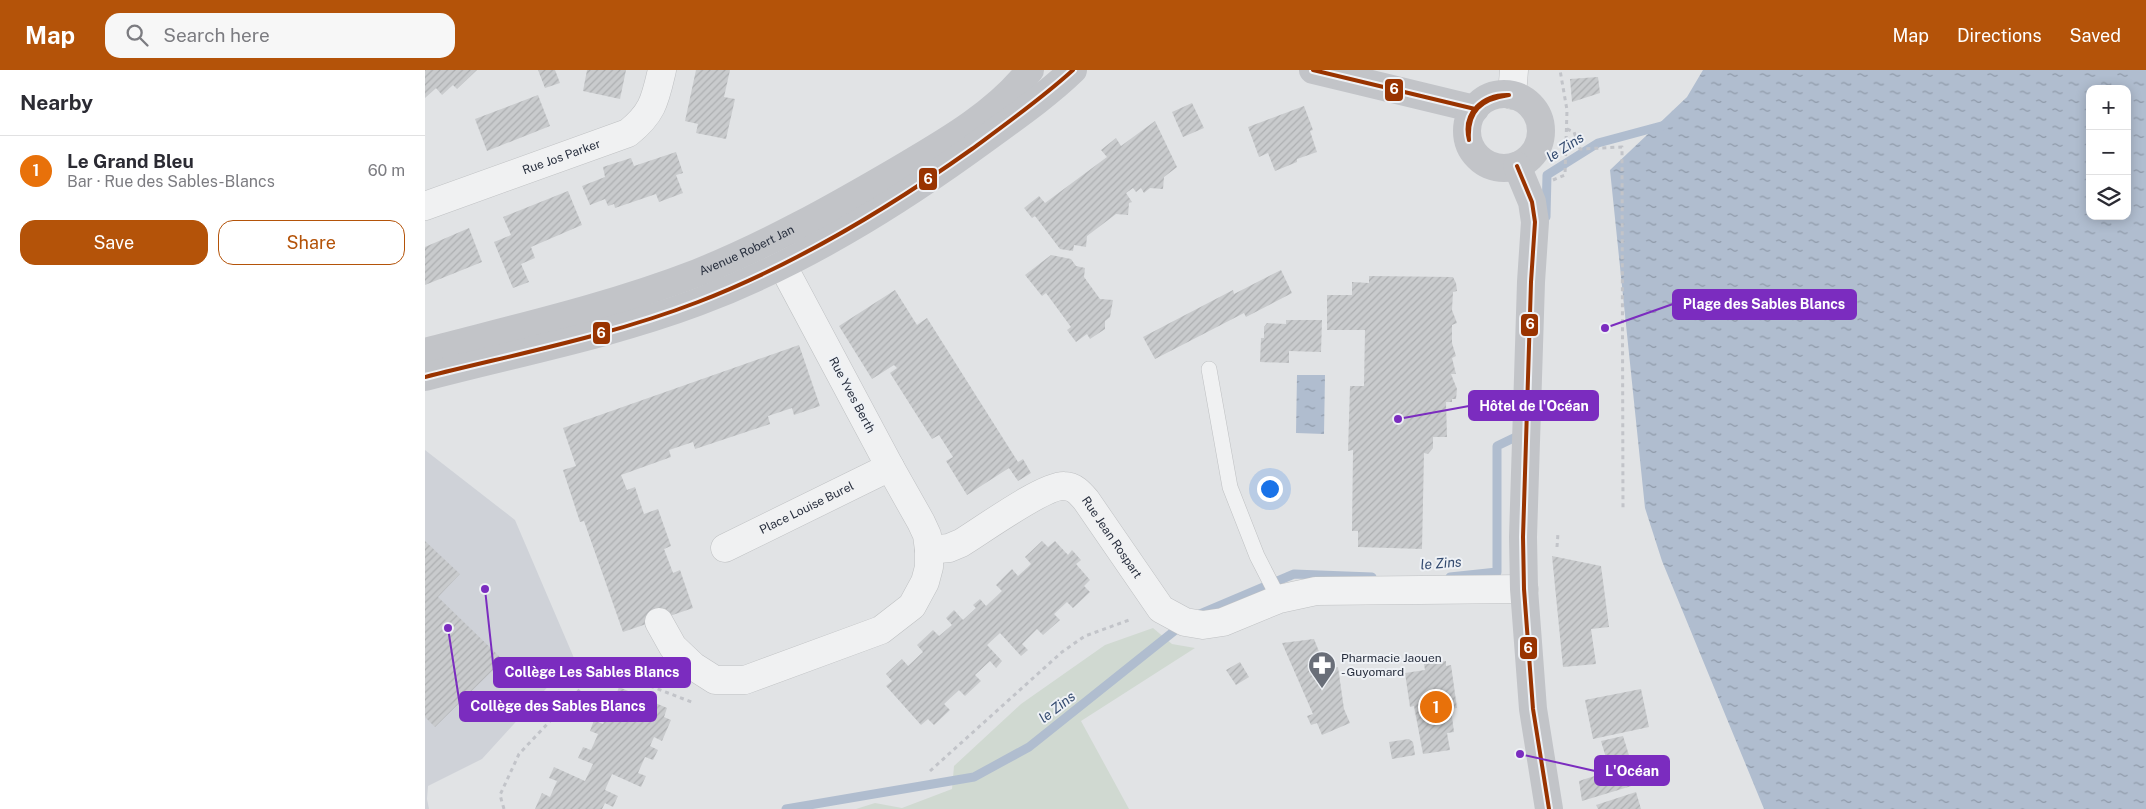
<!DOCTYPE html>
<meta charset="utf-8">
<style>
:root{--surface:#fff;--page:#f7f7f7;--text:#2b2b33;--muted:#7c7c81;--line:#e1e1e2;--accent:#b45309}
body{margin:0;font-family:"Public Sans",sans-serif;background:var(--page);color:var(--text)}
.controls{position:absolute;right:15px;top:15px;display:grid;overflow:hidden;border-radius:10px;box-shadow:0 2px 12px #0003}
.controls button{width:45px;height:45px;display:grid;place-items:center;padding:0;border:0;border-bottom:1px solid var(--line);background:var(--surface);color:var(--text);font:25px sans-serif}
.you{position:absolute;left:844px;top:418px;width:18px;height:18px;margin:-12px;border:4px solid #fff;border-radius:50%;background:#1a73e8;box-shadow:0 0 0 8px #1a73e833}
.badge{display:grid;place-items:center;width:32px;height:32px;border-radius:50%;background:var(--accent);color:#fff;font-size:16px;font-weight:700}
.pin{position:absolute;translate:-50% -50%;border:2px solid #fff;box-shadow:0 1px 5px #0006}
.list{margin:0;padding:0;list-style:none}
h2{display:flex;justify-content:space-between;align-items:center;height:65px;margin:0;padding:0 20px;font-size:21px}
h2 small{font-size:16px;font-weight:400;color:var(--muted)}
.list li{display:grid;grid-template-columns:32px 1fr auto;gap:15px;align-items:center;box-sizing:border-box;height:70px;padding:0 20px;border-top:1px solid var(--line)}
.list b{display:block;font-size:19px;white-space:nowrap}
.list p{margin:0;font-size:16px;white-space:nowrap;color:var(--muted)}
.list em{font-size:16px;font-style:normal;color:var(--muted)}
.actions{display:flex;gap:10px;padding:15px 20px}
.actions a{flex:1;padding:11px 0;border:1px solid var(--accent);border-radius:15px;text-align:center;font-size:18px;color:var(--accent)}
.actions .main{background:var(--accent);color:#fff}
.icon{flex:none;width:28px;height:28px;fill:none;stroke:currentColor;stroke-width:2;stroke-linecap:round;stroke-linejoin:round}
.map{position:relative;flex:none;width:1721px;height:739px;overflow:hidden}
header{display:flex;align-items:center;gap:30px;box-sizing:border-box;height:70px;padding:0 25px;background:var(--accent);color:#fff}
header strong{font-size:24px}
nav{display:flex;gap:28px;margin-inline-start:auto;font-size:18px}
.search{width:350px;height:45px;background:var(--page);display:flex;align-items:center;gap:12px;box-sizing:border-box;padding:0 18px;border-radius:15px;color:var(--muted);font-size:19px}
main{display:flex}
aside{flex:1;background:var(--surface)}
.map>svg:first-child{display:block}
</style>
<header>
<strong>Map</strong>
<div class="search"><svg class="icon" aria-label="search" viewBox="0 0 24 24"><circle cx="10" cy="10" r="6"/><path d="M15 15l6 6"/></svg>Search here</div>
<nav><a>Map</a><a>Directions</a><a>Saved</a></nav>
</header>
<main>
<aside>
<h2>Nearby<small></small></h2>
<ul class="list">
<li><span class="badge" style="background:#e8710a">1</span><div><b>Le Grand Bleu</b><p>Bar · Rue des Sables-Blancs</p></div><em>60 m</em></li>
</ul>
<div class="actions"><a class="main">Save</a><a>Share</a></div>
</aside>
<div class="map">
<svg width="1721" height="739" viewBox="0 0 1721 739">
<defs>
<pattern id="water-ripples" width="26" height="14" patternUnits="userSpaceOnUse" patternTransform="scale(1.25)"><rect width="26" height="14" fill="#b0bdcf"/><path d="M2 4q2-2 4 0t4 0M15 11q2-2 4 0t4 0" fill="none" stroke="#8f9aa9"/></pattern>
<pattern id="building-hatch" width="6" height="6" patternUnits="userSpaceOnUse" patternTransform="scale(1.25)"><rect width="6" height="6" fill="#c9cbcd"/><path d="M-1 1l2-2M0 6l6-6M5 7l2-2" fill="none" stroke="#adafb1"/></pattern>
</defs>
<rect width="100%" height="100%" fill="#e1e3e5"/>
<!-- built -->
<path fill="#cfd2d8" d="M0,380L90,450L149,588L57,689L3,716L2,729L4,739H0Z"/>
<!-- grass -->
<path fill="#d0d9d1" d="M728,558L747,574L770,578L656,651L704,739H431L450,733L477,738L527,719L529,696L596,634L680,575Z"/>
<!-- water -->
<path fill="url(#water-ripples)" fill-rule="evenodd" d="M1278,0H1721V739H1339L1237,491L1220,438L1185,100L1262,27ZM1665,19H1702V146H1665Z
M872,305H900L899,364L871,363Z"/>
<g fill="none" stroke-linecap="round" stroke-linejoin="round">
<!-- stream -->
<path stroke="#b0bdcf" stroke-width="9" d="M1121,147L1122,105L1173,73L1240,55
M1025,507L1072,502V376L1097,364
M775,544L869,504L947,507
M361,739L549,707L604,677L758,554"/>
</g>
<!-- building -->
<path fill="url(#building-hatch)" d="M0,0H52L32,19L28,15L17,25L11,18L0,28Z
M113,0H130L135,13L120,18Z
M162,0H201L195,29L158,21Z
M271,0H305L299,27L310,29L301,69L271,63L273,54L260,51Z
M1173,7L1175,23L1147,32L1145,9Z
M113,25L125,56L62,81L50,49Z
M767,33L779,58L758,67L747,42Z
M879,36L888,60L885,61L892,82L872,89V92L850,101L843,83L834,87L823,57Z
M730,51L752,97L739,107L738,119L725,118L719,123L716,118L711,122L708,118L701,123L707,132L704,133L703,145L691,144L662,166L661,177L649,175L648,181L635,179L610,146L607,148L599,138L614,126L620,133L682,87L676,80L691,68L696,76Z
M251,82L258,103L251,105L258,123L234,132L231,124L190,138L189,134L183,136L180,129L165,135L157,116L180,107L178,97L206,88L209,96Z
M143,121L157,155L106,177L110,188L96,194L104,212L88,218L69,172L86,165L78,147Z
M44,158L57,192L0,215V177Z
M626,185L646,189L651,196L660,198L659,207L675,229L688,230L685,247L680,251V259L665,269L662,264L651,272L642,260L646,257L621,223L617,226L600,205Z
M856,200L867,223L821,247L819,243L730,289L718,267L808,220L809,224Z
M944,206L1028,207L1031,213L1032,221L1028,222L1027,240L1032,253L1027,255V273L1031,286L1027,288L1031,304H1026L1032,319L1031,329H1027V332H1021L1022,367H1008V378L1003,384L999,383L997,479L933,477V461H927L928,380L923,381L925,316H939L940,260H902V225H927V212L944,213Z
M470,220L492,255L502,248L593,392L598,389L606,403L593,411L584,398L542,425L521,391L528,387L514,365L507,369L465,303L472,298L469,295L447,309L414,256Z
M861,250H897L896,282L864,281V293L835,292L836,268H839V257L842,253L861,254Z
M374,275L395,336L369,345L367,338L343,346L345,354L270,379L268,372L244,380L246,387L196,405L202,420L210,417L219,444L233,439L246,476L239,479L248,503L255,500L268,538L198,562L159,451L155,452L138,400L151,396L138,358Z
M0,471L35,504L13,527L78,590L10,657L0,647Z
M617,471L623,477L630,471L643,485L647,480L656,490L651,494L665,510L659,516L665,522L648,538L642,532L629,544L635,550L618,565L612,559L597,574L603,580L596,586L575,563L562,575L577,591L571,598L565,591L550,605L556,611L540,626L534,620L519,634L525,640L509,655L503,649L496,655L461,616L467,611L461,604L477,589L483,596L498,582L492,575L508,560L514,566L527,555L521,548L529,540L538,550L551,538L548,535L555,529L561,536L577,521L571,515L587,499L593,506L606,494L600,487Z
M1127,486L1176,496L1184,557L1166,559L1171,594L1138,597Z
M889,569L901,599L913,597L919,639L925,653L897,665L892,653L886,655L882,646L888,644L857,573Z
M1021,591V596L1026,595L1032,638L1026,639L1029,662L1022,663L1025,680L998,684L989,636L985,637L980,603L1000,600L999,594Z
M815,592L824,607L811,615L801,600Z
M194,617L242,638L239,647L246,650L237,671L229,667L225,676L233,680L228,690L220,687L213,703L221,706L216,717L187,704L180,720L193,726L188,737L180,733L177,739H110L117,723L125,727L132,711L124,708L129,697L160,711L168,694L153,688L158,677L166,680L173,664L165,661L169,650L178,654L181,646L173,642L182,622L191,625Z
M1216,619L1224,657L1168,669L1160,630Z
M1198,666L1213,714L1157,731L1154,711L1185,701L1176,671Z
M984,669L988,672L990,685L967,689L964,672Z
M1211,722L1216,739H1173L1171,735Z"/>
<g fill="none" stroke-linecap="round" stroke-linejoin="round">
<!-- service casing -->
<g stroke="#bfc1c3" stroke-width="16">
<path id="service" d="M784,299L805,417L832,486L854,529"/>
</g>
<!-- minor casing -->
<g stroke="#bfc1c3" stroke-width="29">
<g id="minor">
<path id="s1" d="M0,136L203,63C228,43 230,30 237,0"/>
<path id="s2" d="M300,478L465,397"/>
<path id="s3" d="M504,480L524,478L536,473C556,461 619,415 639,416C649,416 655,423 661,430L736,539L760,552L778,555L798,552L854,529L891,521L1099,519"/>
<path d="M234,552L248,577L268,596L290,610H320L456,560L487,536L500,512L504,497V480L502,465L496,452L465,397L346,174"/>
</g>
</g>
<!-- tertiary casing -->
<g stroke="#bfc1c3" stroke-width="29">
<path id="tertiary" d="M1087,25L1089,0"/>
</g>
<!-- path -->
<path stroke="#c2c4c9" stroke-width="3" stroke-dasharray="4 4" stroke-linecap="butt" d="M1142,59L1149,62L1155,79L1197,77L1198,440
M1128,110L1140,105L1142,40L1135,0
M1132,477L1133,463
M505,701L637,582L660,566L707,549
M79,739L75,725L94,684L176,597L269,633"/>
<!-- service -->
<use href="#service" stroke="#f0f1f2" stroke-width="15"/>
<!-- minor -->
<use href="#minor" stroke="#f0f1f2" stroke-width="28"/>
<!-- tertiary -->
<use href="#tertiary" stroke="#f0f1f2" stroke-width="28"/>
<!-- secondary -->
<g stroke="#c2c4c8" stroke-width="28">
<path d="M888,0L1050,39"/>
<circle cx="1079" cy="61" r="37"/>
<path d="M1092,96L1107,132L1110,152L1106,212L1098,467L1099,519L1108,639L1124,739"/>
<path id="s4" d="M0,282C91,258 184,237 272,203C342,175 408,138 473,100C519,73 572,43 605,0"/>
<path d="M0,307C91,283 185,265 273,232C376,193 470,135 559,70C589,48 621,26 648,0"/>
</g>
<!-- bus-1 casing -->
<g stroke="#eef1f5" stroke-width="8">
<path id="bus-1" d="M888,0L1050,39
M1044,70C1037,43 1058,24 1084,25
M1044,70C1042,41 1056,29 1084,25
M1092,96L1107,132L1110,152L1106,212L1098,467L1099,519L1108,639L1124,739
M0,307C91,284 185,266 273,232C371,194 461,140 547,79C581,54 616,29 648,0"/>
</g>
<!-- bus-1 -->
<use href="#bus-1" stroke="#930" stroke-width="4"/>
</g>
<!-- icons -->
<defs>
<g id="pharmacy-pin" transform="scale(1.4375)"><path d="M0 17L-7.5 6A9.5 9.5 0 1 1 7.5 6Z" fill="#696e78" stroke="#eef1f5"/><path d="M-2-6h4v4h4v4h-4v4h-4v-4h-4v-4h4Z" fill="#fff"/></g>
</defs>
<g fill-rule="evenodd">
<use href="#pharmacy-pin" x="897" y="595"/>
</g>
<g text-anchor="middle" stroke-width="4" stroke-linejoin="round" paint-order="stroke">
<!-- street labels -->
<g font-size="12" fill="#282f3e" stroke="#eef1f5">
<text dy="4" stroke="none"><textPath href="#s1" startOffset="145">Rue Jos Parker</textPath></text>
<text dy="4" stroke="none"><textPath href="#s4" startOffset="338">Avenue Robert Jan</textPath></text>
<text transform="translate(427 325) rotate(62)" y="4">Rue Yves Berth</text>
<text dy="4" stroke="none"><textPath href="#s2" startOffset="91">Place Louise Burel</textPath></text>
<text dy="4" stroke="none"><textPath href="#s3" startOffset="224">Rue Jean Rospart</textPath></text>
</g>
<!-- poi labels -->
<g font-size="12" fill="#282f3e" stroke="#eef1f5" text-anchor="start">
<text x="916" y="592">Pharmacie Jaouen<tspan x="916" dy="14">- Guyomard</tspan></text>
</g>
<!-- water labels -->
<g font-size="14" font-style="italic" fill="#344b70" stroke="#eef1f5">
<text transform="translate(1140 77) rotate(-33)" y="5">le Zins</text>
<text transform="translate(1016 493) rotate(-4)" y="5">le Zins</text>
<text transform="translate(632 637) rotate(-38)" y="5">le Zins</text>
</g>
</g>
<!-- callouts -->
<path fill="none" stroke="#7b2cbf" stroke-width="2" d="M1180 258L1248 234M973 349L1044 336M60 519L69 602M23 558L35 636M1095 684L1170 701"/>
<g fill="#7b2cbf" stroke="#eef1f5" stroke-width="2">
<circle cx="1180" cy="258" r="5"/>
<circle cx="973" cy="349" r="5"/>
<circle cx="60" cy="519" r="5"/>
<circle cx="23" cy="558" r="5"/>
<circle cx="1095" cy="684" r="5"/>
</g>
<g fill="#7b2cbf" stroke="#7b2cbf" stroke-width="2">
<rect x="1248" y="220" width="183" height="29" rx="5"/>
<rect x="1044" y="321" width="129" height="29" rx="5"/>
<rect x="69" y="588" width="196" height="29" rx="5"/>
<rect x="35" y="622" width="196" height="29" rx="5"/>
<rect x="1170" y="686" width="74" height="29" rx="5"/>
</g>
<g font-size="14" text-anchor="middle" font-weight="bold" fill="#fff">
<text x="1339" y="239">Plage des Sables Blancs</text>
<text x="1109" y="341">Hôtel de l'Océan</text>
<text x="167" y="607">Collège Les Sables Blancs</text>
<text x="133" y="641">Collège des Sables Blancs</text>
<text x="1207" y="706">L'Océan</text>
</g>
<g stroke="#eef1f5" stroke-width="2">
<rect x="959" y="8" width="20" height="24" rx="5" fill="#930"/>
<rect x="493" y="97" width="20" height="24" rx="5" fill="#930"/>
<rect x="1095" y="243" width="19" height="24" rx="5" fill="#930"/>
<rect x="167" y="251" width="19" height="24" rx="5" fill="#930"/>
<rect x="1094" y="566" width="19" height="24" rx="5" fill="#930"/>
</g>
<g font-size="14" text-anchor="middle" font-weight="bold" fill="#fff">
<text x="969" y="24">6</text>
<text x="503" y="114">6</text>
<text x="1105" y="259">6</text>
<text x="176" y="268">6</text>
<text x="1103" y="583">6</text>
</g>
</svg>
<div class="controls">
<button>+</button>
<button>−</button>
<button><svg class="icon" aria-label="layers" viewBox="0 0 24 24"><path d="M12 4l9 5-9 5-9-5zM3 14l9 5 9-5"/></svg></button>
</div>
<div class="you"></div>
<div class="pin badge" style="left:1011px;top:637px;background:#e8710a">1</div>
</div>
</main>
